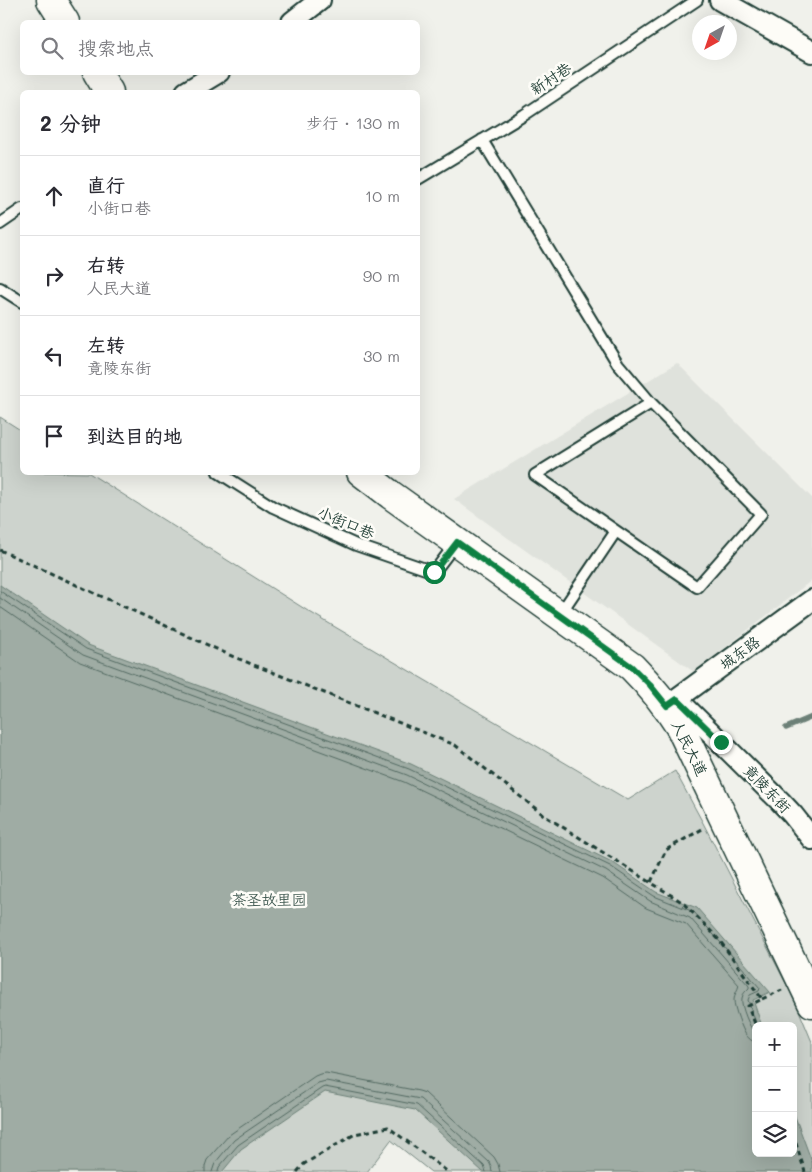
<!DOCTYPE html>
<html lang="zh">
<meta charset="utf-8">
<style>
:root{--surface:#fff;--page:#f2f2f3;--text:#2b2b33;--muted:#7c7c81;--line:#e1e1e2}
body{margin:0;font-family:Mali,"LXGW WenKai TC",sans-serif;background:var(--page);color:var(--text)}
.controls{position:absolute;right:15px;bottom:15px;display:grid;overflow:hidden;border-radius:8px;box-shadow:0 5px 20px #0002}
.controls button{width:45px;height:45px;display:grid;place-items:center;padding:0;border:0;border-bottom:1px solid var(--line);background:var(--surface);color:var(--text);font:25px sans-serif}
.compass{position:absolute;left:692px;top:15px;width:45px;height:45px;border-radius:50%;background:var(--surface);box-shadow:0 5px 20px #0002;rotate:220deg}
.stop{position:absolute;width:15px;height:15px;margin:-11px;border:4px solid #0b8043;border-radius:50%;background:#fff}
.stop.end{background:#0b8043;border-color:#fff;box-shadow:0 1px 5px #0008}
.list{margin:0;padding:0;list-style:none}
h2{display:flex;justify-content:space-between;align-items:center;height:65px;margin:0;padding:0 20px;font-size:21px}
h2 small{font-size:16px;font-weight:400;color:var(--muted)}
.list li{display:grid;grid-template-columns:32px 1fr auto;gap:15px;align-items:center;box-sizing:border-box;height:80px;padding:0 20px;border-top:1px solid var(--line)}
.list b{display:block;font-size:19px;white-space:nowrap}
.list p{margin:0;font-size:16px;white-space:nowrap;color:var(--muted)}
.list em{font-size:16px;font-style:normal;color:var(--muted)}
.icon{flex:none;width:28px;height:28px;fill:none;stroke:currentColor;stroke-width:2;stroke-linecap:round;stroke-linejoin:round}
.map{position:relative;flex:none;width:812px;height:1172px;overflow:hidden}
.search{position:absolute;background:var(--surface);box-shadow:0 5px 20px #0002;left:20px;top:20px;width:400px;height:55px;display:flex;align-items:center;gap:12px;box-sizing:border-box;padding:0 18px;border-radius:8px;color:var(--muted);font-size:19px}
.panel{position:absolute;background:var(--surface);box-shadow:0 5px 20px #0002;left:20px;top:90px;width:400px;height:385px;border-radius:8px}
.map>svg:first-child{display:block}
</style>
<div class="map">
<svg width="812" height="1172" viewBox="0 0 812 1172">
<rect width="100%" height="100%" fill="#f0f1eb"/>
<filter id="ink" filterUnits="userSpaceOnUse"><feTurbulence type="fractalNoise" baseFrequency=".02" numOctaves="2"/><feDisplacementMap in="SourceGraphic" scale="10" xChannelSelector="R" yChannelSelector="G"/><feConvolveMatrix kernelMatrix="1 2 1 2 8 2 1 2 1" color-interpolation-filters="sRGB"/></filter>
<g filter="url(#ink)">
<!-- built -->
<path fill="#dfe2dc" d="M677,363L812,498V580L694,672L454,499Z"/>
<!-- green -->
<path fill="#cdd3cd" stroke="#768880" fill-rule="evenodd" d="M0,417L22,431V472L89,473L308,611L628,800L675,771L702,821L795,1001L812,1042V1172H431L391,1140L367,1172H0ZM756,1026H793V1153H756Z"/>
<!-- water -->
<path fill="#9faca4" stroke="#6c8077" d="M0,585L88,645L411,764L612,862L656,892L697,908L770,992L753,1000L762,1026H756V1153H793V1111L812,1162V1172H483L415,1110L325,1092L241,1149L222,1172H0Z"/>
<g fill="none" stroke-linecap="round" stroke-linejoin="round">
<!-- shore -->
<path stroke="#526961" stroke-width="1" d="M0,591L86,649L409,769L610,866L654,896L694,912L760,988L759,991L750,995L748,1000L757,1026
M0,598L83,655L407,775L606,871L650,901L690,918L749,986V988C746,991 743,993 742,998C740,1005 750,1029 756,1035
M0,607L80,662L404,782L603,878L646,908L686,924L739,985C738,990 734,994 734,1000C734,1008 742,1029 746,1035C749,1039 752,1041 756,1043
M205,1172V1166L207,1160L229,1135L315,1076L320,1074L326,1073L419,1091L425,1093L494,1157L498,1164L500,1172
M212,1172L215,1163L234,1140L318,1083L326,1081L420,1099L489,1162L491,1166L492,1172
M218,1172L219,1167L238,1145L322,1088L325,1087L417,1105L484,1166L486,1172"/>
<!-- stream -->
<path stroke="#6c8077" stroke-width="5.5" d="M786,728L812,717"/>
<!-- lane casing -->
<g stroke="#1f3d34" stroke-width="14">
<path id="lane" d="M482,140L618,364L651,403
M418,179L524,115L697,0
M0,224L22,209
M0,288L22,302
M218,472L273,507L356,545L434,572L456,543
M560,614L616,531L535,475L651,403L761,514L697,587L616,531"/>
</g>
<!-- street casing -->
<g stroke="#1f3d34" stroke-width="24">
<path id="street" d="M720,0L812,52
M292,22L320,0
M186,92L219,72
M677,699L780,801L793,815L812,839
M667,706L812,600"/>
</g>
<!-- secondary casing -->
<g stroke="#1f3d34" stroke-width="31">
<path id="secondary" d="M51,0L65,22
M97,72L109,92
M361,472L391,495L632,667C652,687 665,703 680,727L812,1003"/>
</g>
<!-- path -->
<path stroke="#1f3d34" stroke-width="3" stroke-dasharray="5 4" stroke-linecap="butt" d="M0,550L234,657L455,745L545,816L682,902L709,929L720,941L762,999L748,1006L756,1026
M651,882L666,850L704,828
M762,999L782,990
M793,1134L805,1172
M297,1172L304,1164L355,1134L388,1127L448,1172"/>
<!-- lane -->
<use href="#lane" stroke="#fdfcf7" stroke-width="10"/>
<!-- street -->
<use href="#street" stroke="#fdfcf7" stroke-width="20"/>
<!-- secondary -->
<use href="#secondary" stroke="#fdfcf7" stroke-width="28"/>
</g>
</g>
<g fill="none" stroke-linecap="round" stroke-linejoin="round" filter="url(#ink)">
<!-- route -->
<path stroke="#0b8043" stroke-width="6" d="M434,572L457,542L632,667L650,685L667,706L677,699L721,742"/>
</g>
<g text-anchor="middle" stroke-width="5" stroke-linejoin="round" paint-order="stroke">
<!-- street labels -->
<g font-size="15" fill="#1f3d34" stroke="#fdfcf7">
<text transform="translate(551 79) rotate(-33)" y="5">新村巷</text>
<text transform="translate(346 523) rotate(23)" y="5">小街口巷</text>
<text transform="translate(740 653) rotate(-36)" y="5">城东路</text>
<text transform="translate(689 748) rotate(63)" y="5">人民大道</text>
<text transform="translate(767 789) rotate(46)" y="5">竟陵东街</text>
</g>
<!-- park labels -->
<g font-size="15" fill="#425b53" stroke="#fdfcf7">
<text x="269" y="905">茶圣故里园</text>
</g>
</g>
</svg>
<div class="controls">
<button>+</button>
<button>−</button>
<button><svg class="icon" aria-label="layers" viewBox="0 0 24 24"><path d="M12 4l9 5-9 5-9-5zM3 14l9 5 9-5"/></svg></button>
</div>
<svg class="compass" viewBox="-18 -18 36 36"><path d="M0-13l5 13h-10z" fill="#e53935"/><path d="M0 13l5-13h-10z" fill="#7c7c81"/></svg>
<div class="stop" style="left:434px;top:572px"></div>
<div class="stop end" style="left:721px;top:742px"></div>
<div class="search"><svg class="icon" aria-label="search" viewBox="0 0 24 24"><circle cx="10" cy="10" r="6"/><path d="M15 15l6 6"/></svg>搜索地点</div>
<section class="panel">
<h2>2 分钟<small>步行 · 130 m</small></h2>
<ul class="list">
<li><svg class="icon" aria-label="ahead" viewBox="0 0 24 24"><path d="M12 20V5M6 11l6-6 6 6"/></svg><div><b>直行</b><p>小街口巷</p></div><em>10 m</em></li>
<li><svg class="icon" aria-label="right" viewBox="0 0 24 24"><path d="M7 20v-9h11M14 6l5 5-5 5"/></svg><div><b>右转</b><p>人民大道</p></div><em>90 m</em></li>
<li><svg class="icon" aria-label="left" viewBox="0 0 24 24"><path d="M17 20v-9H6M10 6l-5 5 5 5"/></svg><div><b>左转</b><p>竟陵东街</p></div><em>30 m</em></li>
<li><svg class="icon" aria-label="arrive" viewBox="0 0 24 24"><path d="M6 21V4h12l-3 4 3 4H6"/></svg><div><b>到达目的地</b></div></li>
</ul>
</section>
</div>
